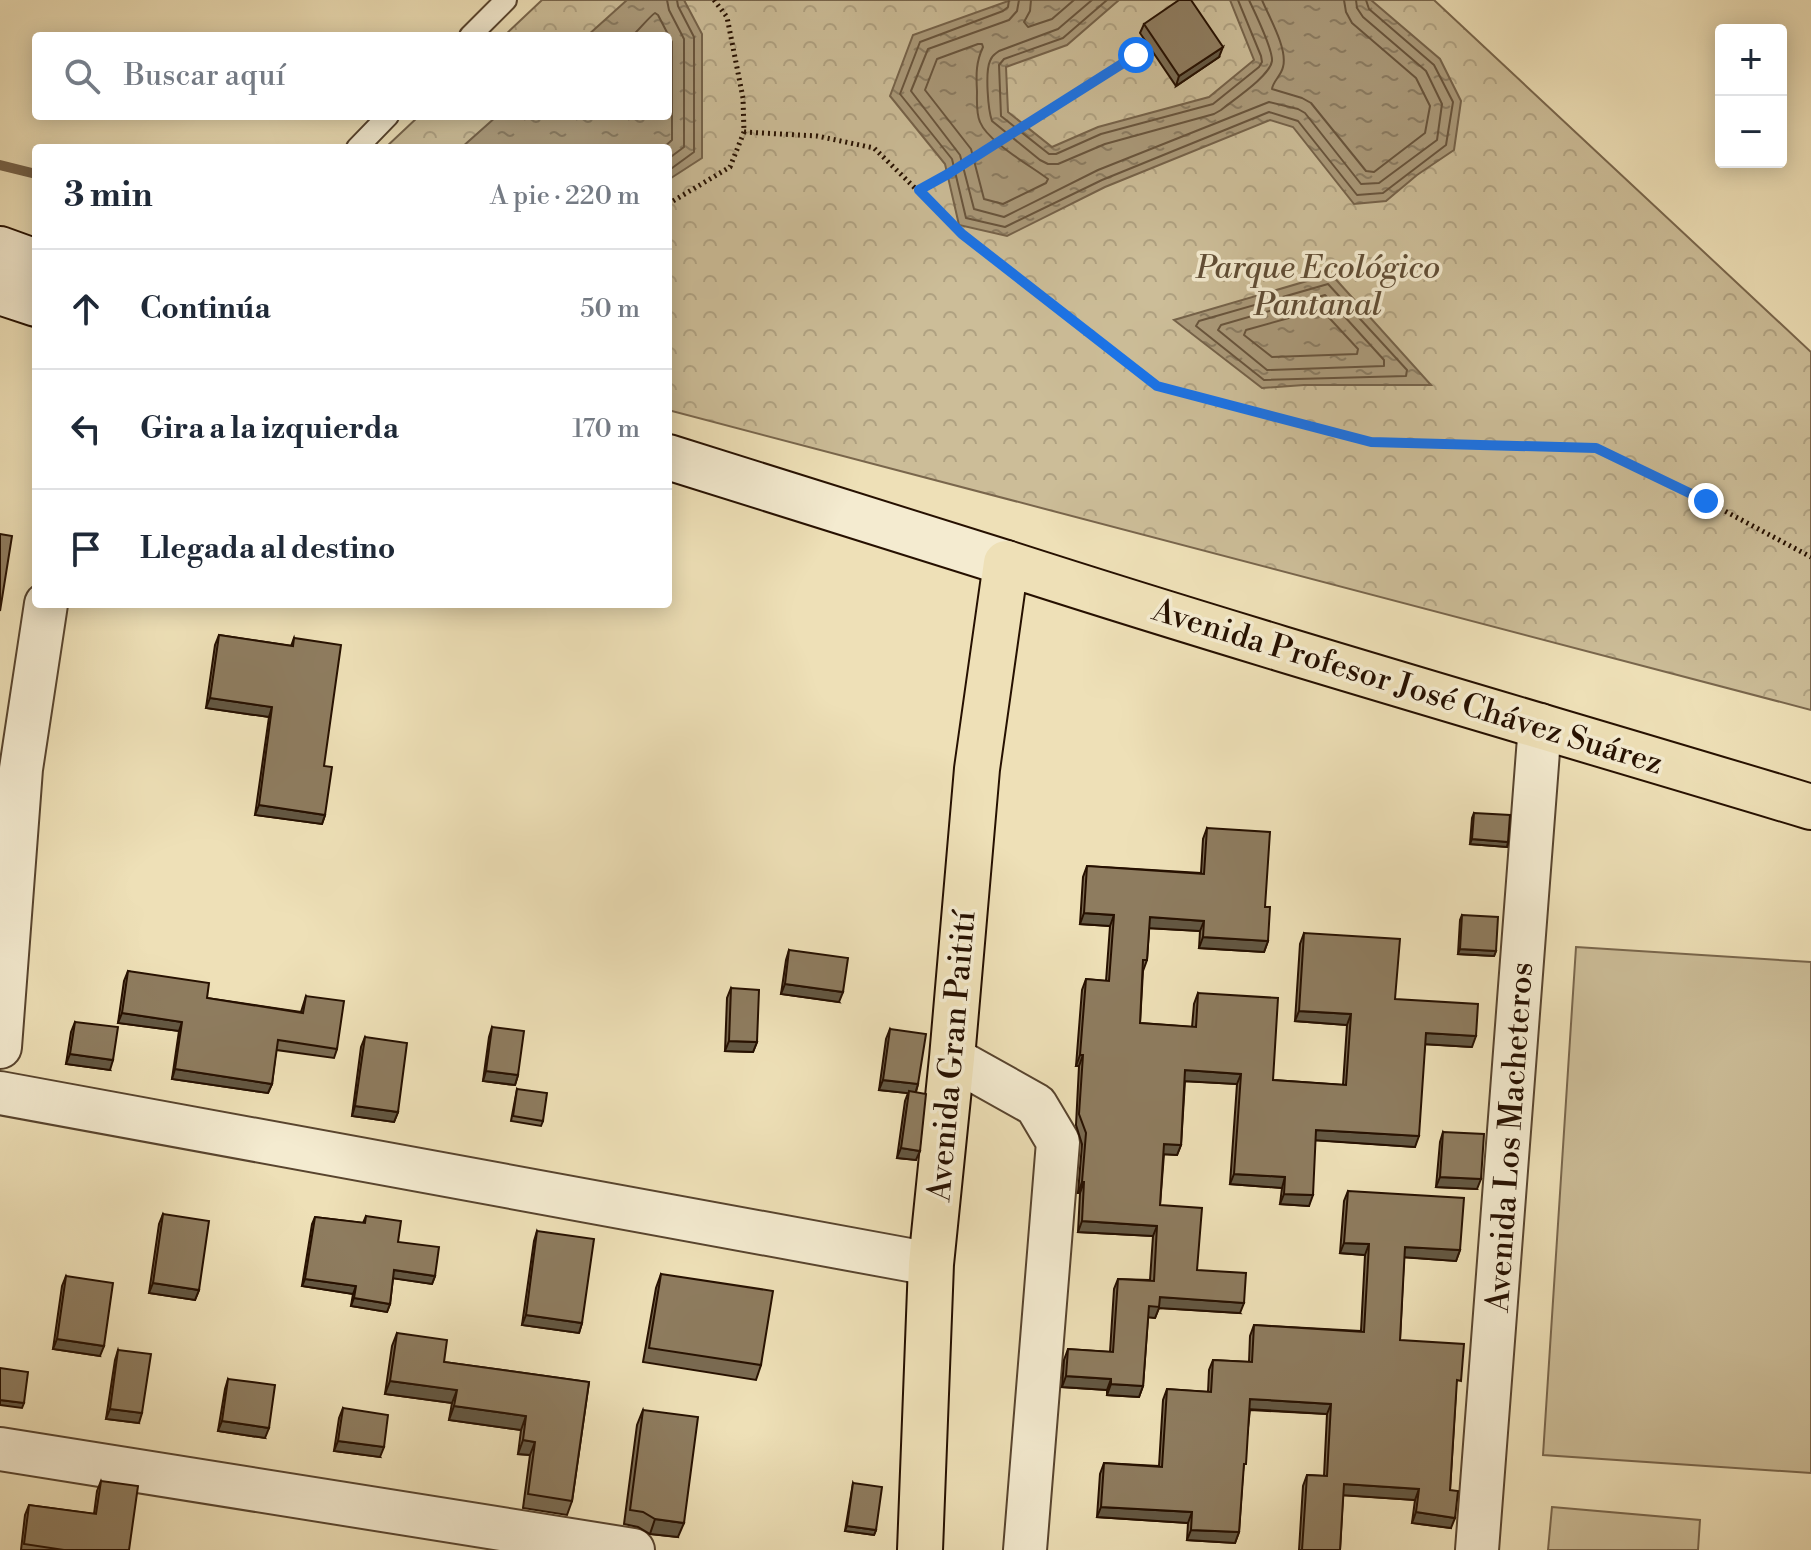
<!DOCTYPE html>
<html lang="es">
<meta charset="utf-8">
<style>
:root{--surface:#fff;--page:#f2f2f3;--text:#1f2937;--muted:#747a83;--line:#e0e1e3}
body{margin:0;font-family:"Libre Bodoni",serif;background:var(--page);color:var(--text)}
.controls{position:absolute;right:24px;top:24px;display:grid;overflow:hidden;border-radius:8px;box-shadow:0 4px 20px #0003}
.controls button{width:72px;height:72px;display:grid;place-items:center;padding:0;border:0;border-bottom:2px solid var(--line);background:var(--surface);color:var(--text);font:40px sans-serif}
.stop{position:absolute;width:24px;height:24px;margin:-18px;border:6px solid #1a73e8;border-radius:50%;background:#fff}
.stop.end{background:#1a73e8;border-color:#fff;box-shadow:0 2px 8px #0008}
.list{margin:0;padding:0;list-style:none}
h2{display:flex;justify-content:space-between;align-items:center;height:104px;margin:0;padding:0 32px;font-size:34px}
h2 small{font-size:26px;font-weight:400;color:var(--muted)}
.list li{display:grid;grid-template-columns:52px 1fr auto;gap:24px;align-items:center;box-sizing:border-box;height:120px;padding:0 32px;border-top:2px solid var(--line)}
.list b{display:block;font-size:30px;white-space:nowrap}
.list em{font-size:26px;font-style:normal;color:var(--muted)}
.icon{flex:none;width:44px;height:44px;fill:none;stroke:currentColor;stroke-width:2;stroke-linecap:round;stroke-linejoin:round}
.map{position:relative;flex:none;width:1811px;height:1550px;overflow:hidden}
.search{position:absolute;background:var(--surface);box-shadow:0 4px 20px #0003;left:32px;top:32px;width:640px;height:88px;display:flex;align-items:center;gap:20px;box-sizing:border-box;padding:0 28px;border-radius:8px;color:var(--muted);font-size:30px}
.panel{position:absolute;background:var(--surface);box-shadow:0 4px 20px #0003;left:32px;top:144px;width:640px;height:464px;border-radius:8px}
.map>svg:first-child{display:block}
</style>
<div class="map">
<svg width="1811" height="1550" viewBox="0 0 1811 1550">
<defs>
<pattern id="park-crowns" width="20" height="18" patternUnits="userSpaceOnUse" patternTransform="scale(2)"><rect width="20" height="18" fill="#ccbd98"/><path d="M2 6a3 3 0 1 1 6 0M12 15a3 3 0 1 1 6 0" fill="none" stroke="#afa181"/></pattern>
<pattern id="water-ripples" width="26" height="14" patternUnits="userSpaceOnUse" patternTransform="scale(2)"><rect width="26" height="14" fill="#aa9979"/><path d="M2 4q2-2 4 0t4 0M15 11q2-2 4 0t4 0" fill="none" stroke="#8a7b61"/></pattern>
</defs>
<rect width="100%" height="100%" fill="#eee0b7"/>
<filter id="stains"><feTurbulence type="fractalNoise" baseFrequency=".0025" numOctaves="4"/><feColorMatrix values="0 0 0 0 .2 0 0 0 0 .09 0 0 0 0 .02 0 0 0 .5 -.17"/></filter>
<radialGradient id="worn" r=".72"><stop offset=".6" stop-color="#630" stop-opacity="0"/><stop offset="1" stop-color="#630" stop-opacity=".3"/></radialGradient>
<!-- grass -->
<path fill="#ccbd98" stroke="#79664c" stroke-width="2" d="M1576,947L1811,962V1473L1543,1455Z
M1552,1507L1700,1520L1698,1550H1548Z"/>
<!-- park -->
<path fill="url(#park-crowns)" stroke="#79664c" stroke-width="2" d="M542,0H1434L1811,352V710L668,410V148H385L419,116H668V36H504Z"/>
<!-- water -->
<path fill="url(#water-ripples)" stroke="#756249" stroke-width="2" d="M627,0H684L702,34V158L668,180V148H461L497,116H668V36H587Z
M1011,0H1119L1067,45L1006,67L1008,112L1052,147L1098,127L1209,97L1254,60L1230,0H1371L1440,59L1461,101L1454,150L1417,175L1386,201L1354,204L1293,127L1270,120L1105,187L1007,236L959,225L945,164L890,96L913,35Z
M1331,274L1431,385H1304L1262,388L1174,320Z"/>
<g fill="none" stroke-linecap="round" stroke-linejoin="round">
<!-- shore -->
<path stroke="#68543c" stroke-width="2" d="M667,0L669,10L684,39V147L668,159
M1009,0L1008,7L1003,11L920,42L900,94L952,159L966,218L1005,227L1102,180L1269,112L1298,121L1357,195L1383,193L1446,145L1453,102L1434,65L1369,9L1366,0
M1019,0L1017,11L1009,20L928,49L911,91L960,155L974,209L1004,217L1098,170L1269,102L1298,109L1305,113L1361,184L1379,183L1437,140L1442,104L1426,71L1363,17L1357,8L1356,0
M1031,0L1030,11L1024,22L1028,27L1052,19L1074,0
M1092,0L1058,29L999,51C994,55 992,55 990,61C985,72 988,110 992,121L1040,160L1048,164H1058L1105,144L1214,114L1221,110C1233,100 1270,76 1272,61C1273,49 1255,13 1249,0
M1107,0L1063,38L1004,59L999,65L1001,116L1049,154H1056L1101,134L1213,104L1259,67L1262,62L1261,56L1238,0
M1262,0C1269,17 1288,49 1283,67C1281,76 1273,81 1272,89L1302,98L1311,103L1366,171L1374,172L1425,133L1430,106L1416,78L1352,23L1346,12L1344,0
M632,36C638,31 650,16 655,13L658,15L672,42V140L663,148
M978,44H982L983,47C976,62 976,74 977,91C977,101 976,113 980,122C988,142 1031,166 1048,179L1046,183L1003,204L984,199L971,149L925,90L937,59Z
M668,171L694,152V37L678,6L677,0
M1328,284L1407,370L1406,376L1264,380L1196,326L1199,321Z
M1325,295L1384,360V366L1267,370L1218,330L1221,325Z
M1321,309L1358,349L1357,354L1272,357L1244,335L1246,330Z"/>
<!-- stream -->
<path stroke="#756249" stroke-width="10" d="M0,165L36,174"/>
<!-- lane casing -->
<g stroke="#58442e" stroke-width="24">
<path id="lane" d="M470,36L506,0
M357,148L388,116"/>
</g>
<!-- street casing -->
<g stroke="#58442e" stroke-width="46">
<path id="street" d="M0,1047L21,769L46,604
M952,1058L1036,1105L1058,1142L1025,1550
M0,1093L931,1264
M0,1449L633,1550
M1477,1550L1540,725"/>
</g>
<!-- secondary casing -->
<g stroke="#261000" stroke-width="48">
<path id="secondary" d="M0,249L36,262
M0,292L36,304
M668,457L1006,563"/>
</g>
<!-- primary casing -->
<g stroke="#261000" stroke-width="48">
<path id="primary" d="M920,1550L931,1264L952,1058L977,769L1006,563C1273,649 1543,726 1811,807"/>
</g>
<!-- path -->
<path stroke="#261000" stroke-width="5" stroke-dasharray="2 4" stroke-linecap="butt" d="M744,132L817,136L874,148L962,234L1157,386L1371,442L1596,448L1706,501L1811,557
M919,190L948,174L1136,55
M668,204L730,167L744,132L743,98L727,17L714,0"/>
<!-- lane -->
<use href="#lane" stroke="#f4ebd0" stroke-width="20"/>
<!-- street -->
<use href="#street" stroke="#f4ebd0" stroke-width="42"/>
<!-- secondary -->
<use href="#secondary" stroke="#f4ebd0" stroke-width="44"/>
<!-- primary -->
<use href="#primary" stroke="#eee0b7" stroke-width="44"/>
</g>
<!-- wall -->
<path fill="#7a6b52" stroke="#261000" stroke-width="2" d="M1144,24L1219,57L1176,86L1140,33Z
M219,635L291,646L294,638L324,766L325,815L322,824L255,815L269,717L206,708L215,645Z
M1474,813L1508,842L1507,847L1470,844L1472,818Z
M1207,828L1265,907L1268,941L1264,952L1199,948L1200,931L1149,928L1147,960L1143,971L1140,1023L1192,1027L1194,1004L1198,993L1273,1080L1343,1085L1347,1025L1295,1021L1300,944L1304,933L1395,999L1472,1047L1425,1044L1415,1147L1315,1140L1309,1206L1280,1204L1282,1188L1230,1184L1237,1084L1185,1081L1181,1145L1177,1155L1164,1154L1160,1205L1197,1270L1240,1313L1159,1308L1155,1318L1148,1317L1143,1386L1139,1397L1107,1395V1390L1062,1387L1064,1360L1068,1349L1110,1352L1114,1289L1118,1279L1150,1280L1153,1236L1078,1232L1080,1193H1078L1082,1144L1076,1125L1079,1066H1076L1082,990L1086,979L1106,981L1110,926L1080,924L1083,877L1087,866L1201,873L1203,839Z
M1462,915L1496,951L1494,956L1458,954L1460,920Z
M789,950L839,1002L781,994L786,960Z
M128,971L207,998L301,1012L306,996L337,1049L334,1058L276,1050L272,1084L268,1093L172,1079L179,1031L118,1023L124,981Z
M731,988L757,1042L753,1052L725,1051L727,998Z
M75,1022L110,1070L66,1064L71,1032Z
M492,1027L518,1075L515,1085L483,1081L489,1037Z
M890,1029L918,1084L916,1092V1160L897,1158L905,1101L908,1093L879,1090L886,1039Z
M365,1037L398,1112L394,1122L352,1116L361,1047Z
M517,1089L543,1121L541,1126L511,1121Z
M1443,1132L1477,1189L1436,1187L1440,1142Z
M1348,1191L1460,1250L1456,1261L1404,1257L1400,1340L1456,1391L1450,1490L1451,1528L1412,1523L1415,1500L1343,1495L1340,1550H1299L1303,1486L1307,1475L1324,1476L1327,1414L1250,1410L1243,1472L1239,1532L1235,1543L1187,1540L1188,1523L1097,1517L1100,1474L1104,1463L1159,1466L1163,1400L1167,1389L1208,1392L1209,1370L1213,1360L1249,1362L1250,1336L1254,1325L1361,1331L1365,1255L1340,1253L1344,1201Z
M163,1214L199,1290L195,1300L149,1293L159,1224Z
M366,1216L398,1242L435,1276L432,1284L393,1278L390,1304L387,1312L351,1306L353,1294L302,1286L312,1224L315,1217L363,1223Z
M537,1231L582,1323L579,1333L522,1325L534,1241Z
M661,1274L761,1365L756,1380L643,1362L656,1288Z
M66,1276L100,1356L53,1349L62,1286Z
M397,1333L444,1362L589,1382L572,1501L567,1515L523,1508L530,1455L518,1454L521,1430L449,1420L452,1403L385,1394L392,1346Z
M118,1350L139,1423L106,1419L115,1360Z
M228,1379L265,1438L218,1431L225,1389Z
M343,1408L380,1457L334,1451L339,1418Z
M643,1410L678,1537L650,1534L638,1527L624,1524L637,1425Z
M101,1481L129,1550H21L25,1515L29,1505L94,1514L97,1491Z
M853,1483L876,1530L874,1535L845,1531Z"/>
<!-- shaded-wall -->
<path fill="#635742" stroke="#261000" stroke-width="2" d="M1223,47L1219,57L1176,86L1179,76Z
M210,698L272,707L269,717L206,708Z
M259,805L325,815L322,824L255,815Z
M1472,839L1508,842L1507,847L1470,844Z
M1084,913L1114,915L1110,926L1080,924Z
M1150,917L1204,921L1200,931L1146,928Z
M1203,937L1268,941L1264,952L1199,948Z
M1460,949L1496,951L1494,956L1458,954Z
M785,984L843,992L839,1002L781,994Z
M1299,1011L1351,1014L1347,1025L1295,1021Z
M122,1013L182,1022L179,1031L118,1023Z
M1426,1033L1476,1036L1472,1047L1422,1044Z
M729,1041L757,1042L753,1052L725,1051Z
M70,1054L113,1060L110,1070L66,1064Z
M1080,1055H1083L1079,1066H1076Z
M175,1069L272,1084L268,1093L172,1079Z
M1185,1070L1241,1074L1237,1084L1182,1081Z
M486,1071L518,1075L515,1085L483,1081Z
M883,1080L918,1084L915,1094L879,1090Z
M355,1106L398,1112L394,1122L352,1116Z
M1316,1130L1419,1136L1415,1147L1312,1140Z
M1164,1144L1181,1145L1177,1155L1160,1154Z
M901,1148L920,1151L916,1160L897,1158Z
M1234,1174L1285,1177L1282,1188L1230,1184Z
M1440,1177L1481,1179L1477,1189L1436,1187Z
M1082,1182H1084L1080,1193H1078Z
M1284,1194L1313,1195L1309,1206L1280,1204Z
M1082,1221L1157,1226L1153,1236L1078,1232Z
M1344,1243L1369,1244L1365,1255L1340,1253Z
M1405,1247L1460,1250L1456,1261L1401,1257Z
M394,1270L435,1276L432,1284L391,1278Z
M305,1279L356,1286L353,1294L302,1286Z
M153,1283L199,1290L195,1300L149,1293Z
M1160,1297L1244,1303L1240,1313L1159,1308L1155,1318L1145,1317L1149,1306Z
M354,1298L390,1304L387,1312L351,1306Z
M526,1315L582,1323L579,1333L522,1325Z
M57,1339L104,1346L100,1356L53,1349Z
M1066,1376L1111,1379L1107,1390L1062,1387Z
M390,1381L457,1390L452,1403L385,1394Z
M1111,1384L1143,1386L1139,1397L1107,1395Z
M1250,1399L1331,1404L1327,1414L1246,1409Z
M0,1400L24,1403L22,1408L0,1405Z
M454,1406L526,1416L521,1430L449,1420Z
M110,1409L142,1413L139,1423L106,1419Z
M222,1421L269,1428L265,1438L218,1431Z
M523,1440L535,1442L530,1455L518,1454Z
M338,1441L384,1447L380,1457L334,1451Z
M1344,1484L1419,1489L1415,1500L1340,1495Z
M1101,1507L1192,1512L1188,1523L1097,1517Z
M1416,1512L1455,1518L1451,1528L1412,1523Z
M655,1519L684,1523L678,1537L650,1534Z
M847,1526L876,1530L874,1535L845,1531Z
M1191,1530L1239,1532L1235,1543L1187,1540Z"/>
<!-- building -->
<path fill="#8e7c5f" stroke="#261000" stroke-width="2" d="M1179,0H1191L1223,47L1179,76L1144,24Z
M0,534L12,536L0,611Z
M219,635L293,646L294,638L341,645L324,766L332,767L325,815L259,805L272,707L210,698Z
M1474,813L1510,815L1508,842L1472,839Z
M1207,828L1270,832L1265,907H1270L1268,941L1203,937L1204,921L1150,917L1147,960H1143L1140,1023L1196,1027L1198,993L1278,998L1273,1080L1346,1085L1351,1014L1299,1011L1304,933L1400,939L1395,999L1478,1004L1476,1036L1426,1033L1419,1136L1316,1130L1313,1195L1284,1194L1285,1177L1234,1174L1241,1074L1185,1070L1181,1145L1164,1144L1160,1205L1202,1208L1197,1270L1246,1273L1244,1303L1160,1297L1159,1307L1149,1306L1143,1386L1111,1384V1379L1066,1376L1068,1349L1113,1352L1118,1279L1154,1281L1157,1226L1082,1221L1084,1182H1082L1086,1133L1079,1114L1083,1055H1080L1086,979L1109,981L1114,915L1084,913L1087,866L1204,874Z
M1462,915L1498,917L1496,951L1460,949Z
M789,950L848,958L843,992L785,984Z
M128,971L209,983L207,998L303,1013L306,996L344,1001L337,1049L278,1040L272,1084L175,1069L182,1022L122,1013Z
M731,988L759,990L757,1042L729,1041Z
M75,1022L118,1027L113,1060L70,1054Z
M492,1027L524,1031L518,1075L486,1071Z
M890,1029L926,1034L918,1084L883,1080Z
M365,1037L407,1043L398,1112L355,1106Z
M517,1089L547,1093L543,1121L513,1116Z
M909,1091L926,1094L920,1151L901,1148Z
M1443,1132L1484,1134L1481,1179L1440,1177Z
M1348,1191L1464,1198L1460,1250L1405,1247L1400,1340L1464,1344L1461,1381L1457,1380L1450,1490L1458,1491L1455,1518L1416,1512L1419,1489L1344,1484L1340,1550H1302L1307,1475L1327,1476L1331,1404L1250,1399L1246,1464H1244L1239,1532L1191,1530L1192,1512L1101,1507L1104,1463L1162,1467L1167,1389L1211,1392L1213,1360L1252,1362L1254,1325L1364,1332L1369,1244L1344,1243Z
M163,1214L209,1221L199,1290L153,1283Z
M366,1216L401,1221L398,1242L439,1247L435,1276L394,1270L390,1304L354,1298L356,1286L305,1279L315,1217L365,1223Z
M537,1231L594,1239L582,1323L526,1315Z
M661,1274L773,1291L761,1365L649,1348Z
M66,1276L113,1283L104,1346L57,1339Z
M397,1333L447,1340L444,1362L589,1382L572,1501L528,1494L535,1442L523,1440L526,1416L454,1406L457,1390L390,1381Z
M118,1350L151,1354L142,1413L110,1409Z
M0,1368L28,1372L24,1403L0,1400Z
M228,1379L275,1385L269,1428L222,1421Z
M343,1408L388,1415L384,1447L338,1441Z
M643,1410L698,1417L684,1523L655,1519L643,1512L630,1510Z
M101,1481L138,1486L129,1550H64L24,1544L29,1505L96,1514Z
M853,1483L882,1487L876,1530L847,1526Z"/>
<g fill="none" stroke-linecap="round" stroke-linejoin="round">
<!-- route -->
<path stroke="#1a73e8" stroke-width="10" d="M1136,55L948,174L919,190L962,234L1157,386L1371,442L1596,448L1706,501"/>
</g>
<g text-anchor="middle" stroke-width="7" stroke-linejoin="round" paint-order="stroke">
<!-- park labels -->
<g font-size="32" font-style="italic" fill="#604d35" stroke="#f4ebd0">
<text x="1318" y="278">Parque Ecológico<tspan x="1318" dy="37">Pantanal</tspan></text>
</g>
<!-- street labels -->
<g font-size="32" fill="#261000" stroke="#f4ebd0">
<text transform="translate(1408 686) rotate(17)" y="11">Avenida Profesor José Chávez Suárez</text>
<text transform="translate(951 1056) rotate(-85)" y="11">Avenida Gran Paitití</text>
<text transform="translate(1509 1137) rotate(-86)" y="11">Avenida Los Macheteros</text>
</g>
</g>
<rect width="100%" height="100%" filter="url(#stains)"/>
<rect width="100%" height="100%" fill="url(#worn)"/>
</svg>
<div class="controls">
<button>+</button>
<button>−</button>
</div>
<div class="stop" style="left:1136px;top:55px"></div>
<div class="stop end" style="left:1706px;top:501px"></div>
<div class="search"><svg class="icon" aria-label="search" viewBox="0 0 24 24"><circle cx="10" cy="10" r="6"/><path d="M15 15l6 6"/></svg>Buscar aquí</div>
<section class="panel">
<h2>3 min<small>A pie · 220 m</small></h2>
<ul class="list">
<li><svg class="icon" aria-label="ahead" viewBox="0 0 24 24"><path d="M12 20V5M6 11l6-6 6 6"/></svg><div><b>Continúa</b></div><em>50 m</em></li>
<li><svg class="icon" aria-label="left" viewBox="0 0 24 24"><path d="M17 20v-9H6M10 6l-5 5 5 5"/></svg><div><b>Gira a la izquierda</b></div><em>170 m</em></li>
<li><svg class="icon" aria-label="arrive" viewBox="0 0 24 24"><path d="M6 21V4h12l-3 4 3 4H6"/></svg><div><b>Llegada al destino</b></div></li>
</ul>
</section>
</div>
